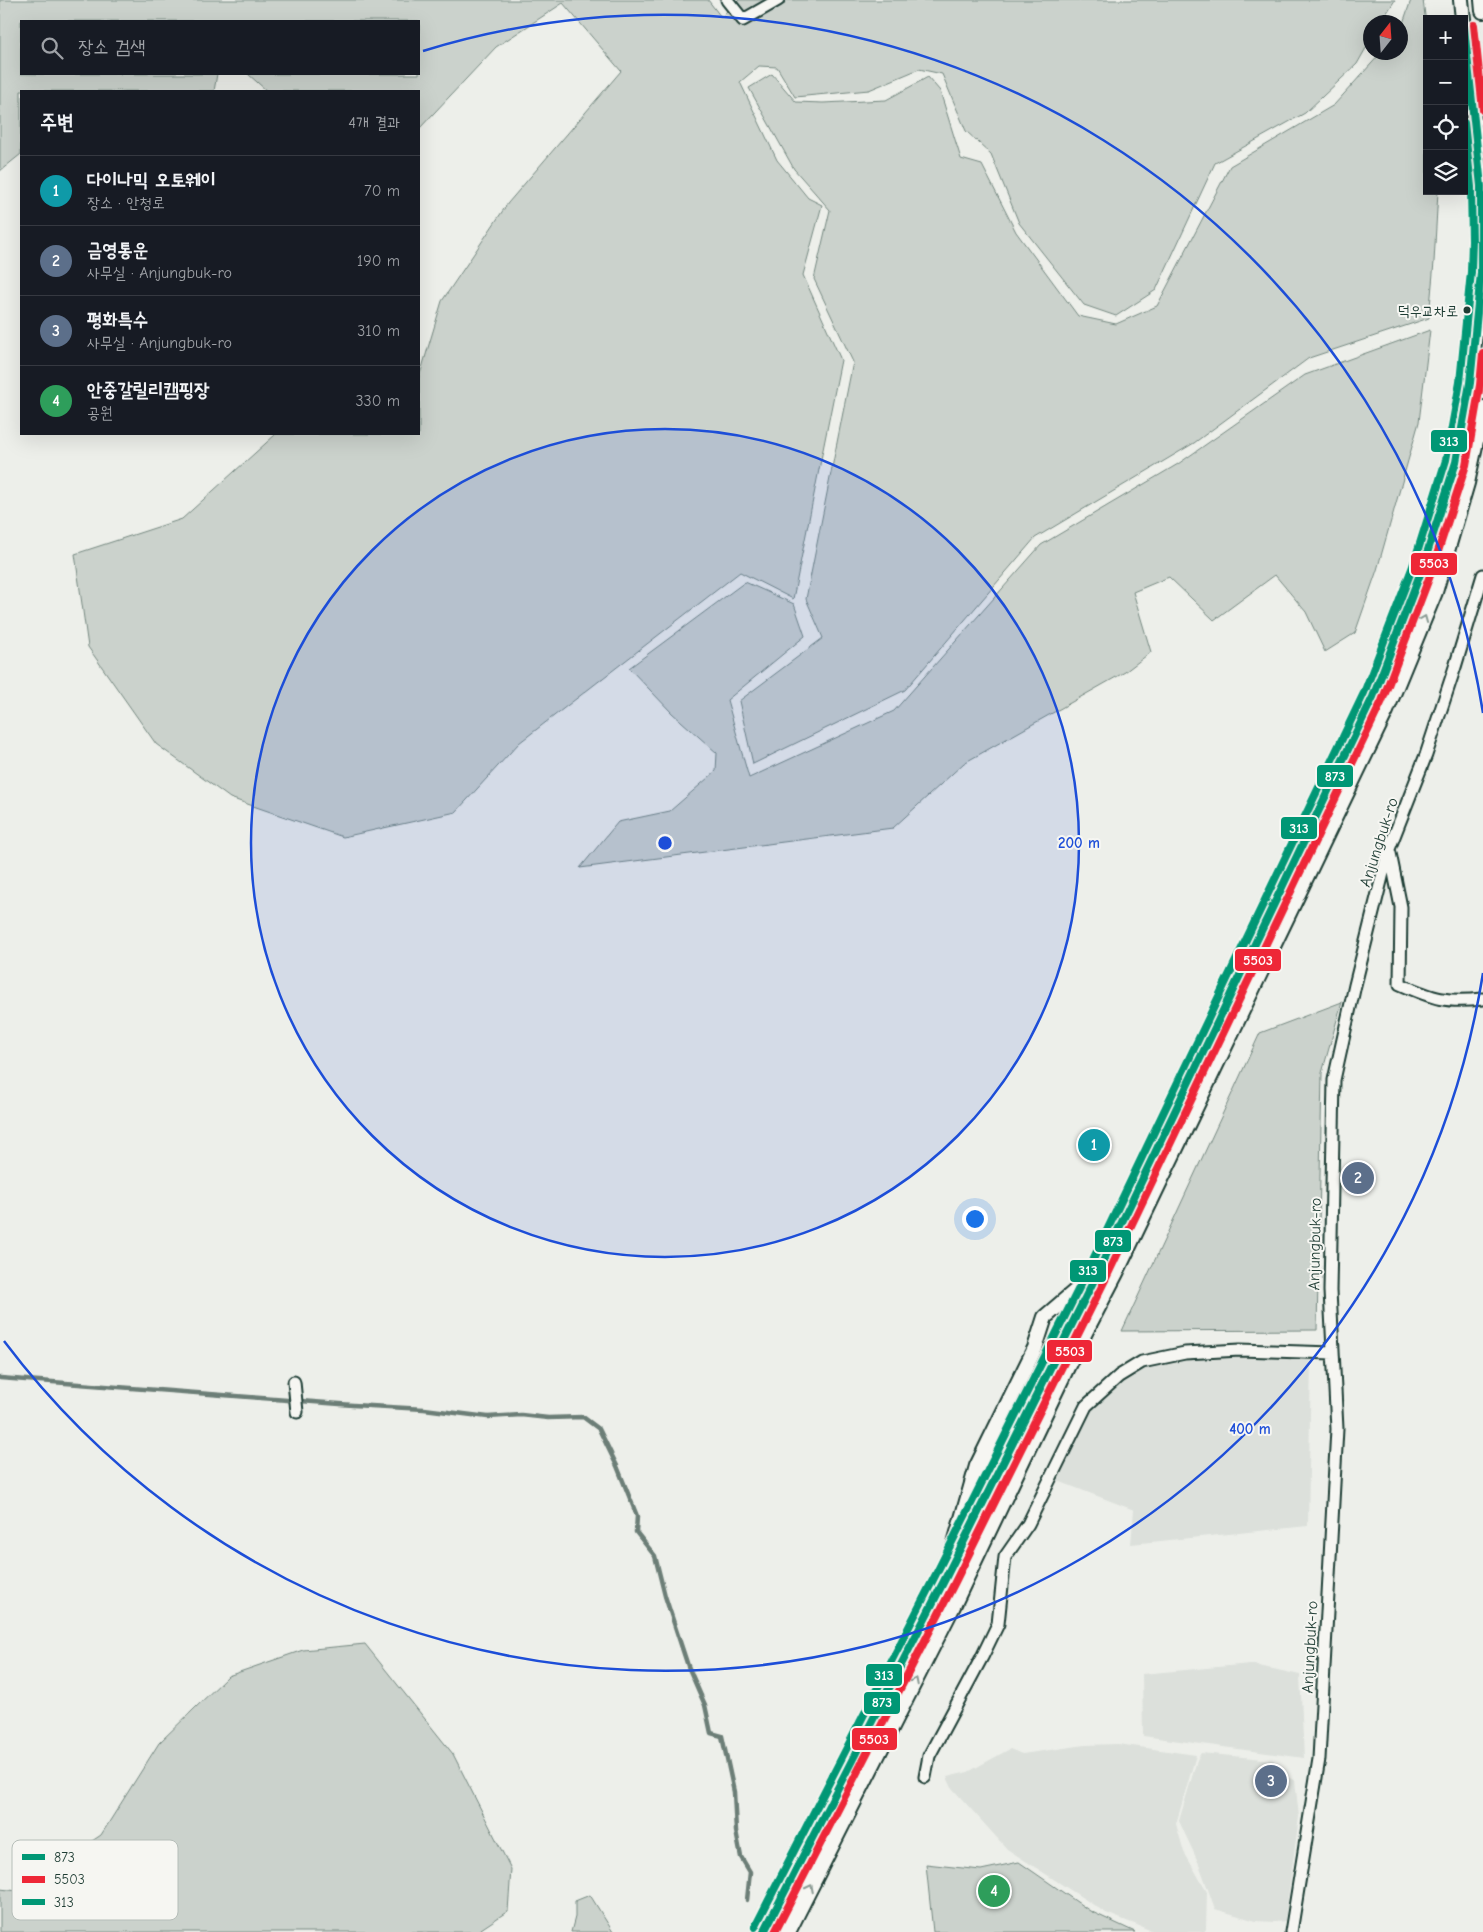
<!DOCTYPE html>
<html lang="ko">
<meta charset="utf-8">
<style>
:root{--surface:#171b24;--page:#242831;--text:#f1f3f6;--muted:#9ea1a6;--line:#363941;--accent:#b45309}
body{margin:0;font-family:"Comic Neue","Poor Story",sans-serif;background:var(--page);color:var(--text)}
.controls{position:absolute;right:15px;top:15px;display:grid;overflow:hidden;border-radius:0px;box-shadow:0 5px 20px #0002}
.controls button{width:45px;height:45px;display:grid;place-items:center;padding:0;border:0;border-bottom:1px solid var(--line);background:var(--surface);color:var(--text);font:25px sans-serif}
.compass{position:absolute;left:1363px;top:15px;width:45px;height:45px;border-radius:50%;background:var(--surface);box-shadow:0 5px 20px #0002;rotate:17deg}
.you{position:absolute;left:974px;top:1218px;width:18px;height:18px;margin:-12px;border:4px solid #fff;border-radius:50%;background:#1a73e8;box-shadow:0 0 0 8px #1a73e833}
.badge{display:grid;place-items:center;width:32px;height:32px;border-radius:50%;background:var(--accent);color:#fff;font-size:16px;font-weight:700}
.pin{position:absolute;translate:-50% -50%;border:2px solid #fff;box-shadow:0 1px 5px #0006}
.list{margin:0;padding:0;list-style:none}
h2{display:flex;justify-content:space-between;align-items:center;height:65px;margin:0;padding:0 20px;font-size:21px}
h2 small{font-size:16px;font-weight:400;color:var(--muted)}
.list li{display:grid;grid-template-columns:32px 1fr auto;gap:15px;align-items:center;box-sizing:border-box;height:70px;padding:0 20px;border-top:1px solid var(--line)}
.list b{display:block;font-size:19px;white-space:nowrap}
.list p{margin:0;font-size:16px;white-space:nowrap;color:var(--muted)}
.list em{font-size:16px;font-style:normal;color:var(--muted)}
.icon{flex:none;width:28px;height:28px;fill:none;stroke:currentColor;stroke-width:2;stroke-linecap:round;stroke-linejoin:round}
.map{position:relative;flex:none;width:1483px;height:1932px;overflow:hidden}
.search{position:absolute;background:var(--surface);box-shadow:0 5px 20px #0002;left:20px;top:20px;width:400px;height:55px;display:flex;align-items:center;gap:12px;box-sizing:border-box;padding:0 18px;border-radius:0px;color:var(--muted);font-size:19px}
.panel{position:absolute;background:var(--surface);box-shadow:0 5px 20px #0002;left:20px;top:90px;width:400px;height:345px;border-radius:0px}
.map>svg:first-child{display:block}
</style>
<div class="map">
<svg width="1483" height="1932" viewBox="0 0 1483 1932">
<rect width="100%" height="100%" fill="#edefea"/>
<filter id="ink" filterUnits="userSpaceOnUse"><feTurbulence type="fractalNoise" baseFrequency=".02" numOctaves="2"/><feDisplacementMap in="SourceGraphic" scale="10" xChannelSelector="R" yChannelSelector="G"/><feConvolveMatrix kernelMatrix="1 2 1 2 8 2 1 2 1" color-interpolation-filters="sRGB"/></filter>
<g filter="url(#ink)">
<!-- built -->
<path fill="#dce0db" d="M1233,1355L1311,1359L1308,1526L1131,1544L1134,1510L1058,1481L1076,1434L1090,1407L1124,1378L1145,1365L1191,1356Z
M1250,1664L1300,1675L1304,1758L1143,1736L1142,1674Z
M1118,1744L1196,1755L1176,1824L1184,1852L1207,1892L1206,1929L1204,1932H1155L1106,1913L1007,1849L952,1788L947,1777L968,1772L1010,1749L1022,1754L1085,1745Z
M1201,1753L1274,1760V1773L1295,1780L1299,1817L1285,1921L1275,1922L1256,1921L1215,1909L1199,1864L1179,1821L1197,1760Z"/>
<!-- green -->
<path fill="#cbd2cc" stroke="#758880" d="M0,0H708L721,17L739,0H1395L1381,22H1370V41L1357,64L1305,113L1215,163L1156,290L1116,316L1084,305L1019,223L991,154L966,131L942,74L919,69L869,90L795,97L777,67L759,66L740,82L777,160L808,198L822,205L803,275L841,360L793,599L740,572L519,743L456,812L343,837L230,798L156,744L88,647L75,554L182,519L276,434H419V378L442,301L508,203L621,71L563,3L496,47L419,129V91H267L248,74H419V21H21V74H217L214,91H21V154L0,171Z
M1411,0H1423L1427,31V191H1438L1434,262L1429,318L1309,358L1194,443L1035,538L905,690L753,764L739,701L823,638L806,599L853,362L814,279L830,210L794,169L749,88L772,74L796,102L823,103L886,100L928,77L940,91L961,159L982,165L1016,232L1078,316L1116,324L1157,306L1230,166L1334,105L1381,53L1400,52L1401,29Z
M1430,330L1419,422L1377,570L1355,633L1325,652L1306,612L1275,575L1214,620L1169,577L1133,592L1151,652L1125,672L964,763L893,828L580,868L618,822L670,811L716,771L717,753L672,713L629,668L745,582L794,604L805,636L727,700L749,778L894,711L1041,545L1178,464L1305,375Z
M1342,1002L1322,1073L1317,1330L1122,1331L1260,1033Z
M365,1644L453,1754L511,1869L508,1911L481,1929V1932H0V1889L18,1891L101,1835L159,1743L228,1676L303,1650Z
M1019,1862L1090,1911L1135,1932H933L926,1864L981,1870Z
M590,1895L613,1932H571L575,1917V1901Z"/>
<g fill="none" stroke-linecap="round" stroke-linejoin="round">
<!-- stream -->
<path stroke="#6c7e77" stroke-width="4.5" d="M0,1378L353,1405L424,1409L488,1417L521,1415L548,1418L583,1417L599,1429L617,1466L637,1516L636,1532L655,1556L665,1596L688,1666L705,1705L711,1733L722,1736L734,1792L736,1831L741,1857L750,1872L747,1900"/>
<!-- minor casing -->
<g stroke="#1f3d34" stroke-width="15">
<path id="minor" d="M727,0L743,20L778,0
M1390,853L1401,907L1400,984C1434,999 1446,1003 1483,999
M294,1382L297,1412
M925,1777L929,1756L982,1657L998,1624L1005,1557L1028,1524L1086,1406L1119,1376L1142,1362L1185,1353L1240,1350L1333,1353
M1291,1932L1319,1759L1337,1429L1330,1291L1334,1080L1355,985L1389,849L1426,755L1455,667L1483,575"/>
</g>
<!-- tertiary casing -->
<g stroke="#1f3d34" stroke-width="18">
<path id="tertiary" d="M1461,0L1463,19
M1482,0L1483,11
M953,1550L977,1466L1035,1348L1045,1317L1094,1275
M764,1932L945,1579L1098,1272L1373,697L1422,569L1456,462L1470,383L1481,273L1482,241L1481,186L1464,26
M788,1932L952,1608L1069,1363L1116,1273L1386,711L1435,592L1467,483L1483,408"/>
</g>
<!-- minor -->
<use href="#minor" stroke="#f6f6f2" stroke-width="11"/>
<!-- tertiary -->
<use href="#tertiary" stroke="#f6f6f2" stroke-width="14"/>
<!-- bus-1 casing -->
<g stroke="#f6f6f2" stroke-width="11">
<path id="bus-1" d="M764,1932L945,1579L1098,1272L1373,697L1422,569L1456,462L1470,383L1481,273V186L1464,28"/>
</g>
<!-- bus-2 casing -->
<g stroke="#f6f6f2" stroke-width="11">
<path id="bus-2" d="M1474,25L1483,110
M775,1932L954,1584L1107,1276L1382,701L1431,573L1466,465L1480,385L1483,353"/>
</g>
<!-- bus-3 casing -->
<g stroke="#f6f6f2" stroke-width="11">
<path id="bus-3" d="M755,1927L936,1574L1089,1268L1364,693L1413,566L1446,460L1460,382L1471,272L1472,241L1471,187L1464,123"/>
</g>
<!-- bus-1 -->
<use href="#bus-1" stroke="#009775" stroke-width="8"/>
<!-- bus-2 -->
<use href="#bus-2" stroke="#ee2737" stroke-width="8"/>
<!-- bus-3 -->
<use href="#bus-3" stroke="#009775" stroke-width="8"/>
</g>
<!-- one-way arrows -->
<defs><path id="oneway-chevron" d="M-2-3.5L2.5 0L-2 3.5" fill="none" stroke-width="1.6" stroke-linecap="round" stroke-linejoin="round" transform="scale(1.25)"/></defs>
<g stroke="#8a9a93">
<use href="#oneway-chevron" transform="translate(1424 619) rotate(-68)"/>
<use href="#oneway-chevron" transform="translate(915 1681) rotate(-63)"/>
<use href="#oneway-chevron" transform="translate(810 1888) rotate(-63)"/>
</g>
</g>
<!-- distance rings -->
<circle cx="665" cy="843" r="414" fill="#1d4ed8" fill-opacity=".12"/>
<g fill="none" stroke="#1d4ed8" stroke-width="2.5">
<circle cx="665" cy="843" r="414"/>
<path d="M1483 973A828 828 0 0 1 4 1341M423 51A828 828 0 0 1 1483 713"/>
</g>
<!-- markers -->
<circle fill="#1f3d34" stroke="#f6f6f2" stroke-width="2" cx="1467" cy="310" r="4.5"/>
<g text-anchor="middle" stroke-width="4" stroke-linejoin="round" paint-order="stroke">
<!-- bus labels -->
<g font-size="15" fill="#1f3d34" stroke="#f6f6f2" text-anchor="end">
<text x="1458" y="316">덕우교차로</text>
</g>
<!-- street labels -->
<g font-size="16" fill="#1f3d34" stroke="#f6f6f2">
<text transform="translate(1378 842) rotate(-72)" y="6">Anjungbuk-ro</text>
<text transform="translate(1314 1244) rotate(-89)" y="6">Anjungbuk-ro</text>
<text transform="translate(1309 1647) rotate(-87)" y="6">Anjungbuk-ro</text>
</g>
</g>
<!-- legend -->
<rect x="12" y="1840" width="166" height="80" rx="8" fill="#f6f6f2" stroke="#b6beb9" stroke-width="1"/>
<rect x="22" y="1854" width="23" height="6" fill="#009775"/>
<rect x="22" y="1876" width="23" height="7" fill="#ee2737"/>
<rect x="22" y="1899" width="23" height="6" fill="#009775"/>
<g font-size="14" fill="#1f3d34">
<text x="54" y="1862">873</text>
<text x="54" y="1884">5503</text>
<text x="54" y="1907">313</text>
</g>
<circle cx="665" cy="843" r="8" fill="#1d4ed8" stroke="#f6f6f2" stroke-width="2.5"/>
<g font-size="15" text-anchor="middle" font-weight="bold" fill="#1d4ed8" stroke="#f6f6f2" stroke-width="4" stroke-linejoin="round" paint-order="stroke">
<text x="1079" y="848">200 m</text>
<text x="1250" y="1434">400 m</text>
</g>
<g stroke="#f6f6f2" stroke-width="2">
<rect x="1430" y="429" width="38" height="24" rx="5" fill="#009775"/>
<rect x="1410" y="552" width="48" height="24" rx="5" fill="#ee2737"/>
<rect x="1316" y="764" width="38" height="24" rx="5" fill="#009775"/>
<rect x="1280" y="816" width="38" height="24" rx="5" fill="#009775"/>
<rect x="1234" y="948" width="48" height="24" rx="5" fill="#ee2737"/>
<rect x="1094" y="1229" width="38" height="24" rx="5" fill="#009775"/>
<rect x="1069" y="1259" width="38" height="24" rx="5" fill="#009775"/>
<rect x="1046" y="1339" width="47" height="24" rx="5" fill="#ee2737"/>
<rect x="865" y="1663" width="38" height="24" rx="5" fill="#009775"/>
<rect x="863" y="1691" width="38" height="24" rx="5" fill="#009775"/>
<rect x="851" y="1727" width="47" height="24" rx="5" fill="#ee2737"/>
</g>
<g font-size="14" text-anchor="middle" font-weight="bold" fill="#fff">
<text x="1449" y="446">313</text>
<text x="1434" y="568">5503</text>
<text x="1335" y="781">873</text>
<text x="1299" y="833">313</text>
<text x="1258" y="965">5503</text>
<text x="1113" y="1246">873</text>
<text x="1088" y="1275">313</text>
<text x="1070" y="1356">5503</text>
<text x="884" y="1680">313</text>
<text x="882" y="1707">873</text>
<text x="874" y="1744">5503</text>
</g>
</svg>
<div class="controls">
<button>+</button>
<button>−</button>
<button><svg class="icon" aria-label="locate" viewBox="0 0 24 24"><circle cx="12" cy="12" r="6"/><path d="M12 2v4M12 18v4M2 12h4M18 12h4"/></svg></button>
<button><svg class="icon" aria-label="layers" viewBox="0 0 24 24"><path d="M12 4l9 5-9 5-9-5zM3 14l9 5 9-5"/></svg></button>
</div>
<svg class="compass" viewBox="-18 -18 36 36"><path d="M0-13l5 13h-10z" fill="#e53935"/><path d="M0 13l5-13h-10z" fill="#9ea1a6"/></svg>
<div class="you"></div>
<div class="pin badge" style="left:1094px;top:1145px;background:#0f9aa8">1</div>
<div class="pin badge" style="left:1358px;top:1178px;background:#5c6f8a">2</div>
<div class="pin badge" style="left:1271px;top:1781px;background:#5c6f8a">3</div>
<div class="pin badge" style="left:994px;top:1891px;background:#2e9e5b">4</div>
<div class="search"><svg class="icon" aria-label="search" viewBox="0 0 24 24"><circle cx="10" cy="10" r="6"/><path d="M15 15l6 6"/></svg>장소 검색</div>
<section class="panel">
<h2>주변<small>4개 결과</small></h2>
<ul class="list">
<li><span class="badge" style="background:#0f9aa8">1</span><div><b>다이나믹 오토웨이</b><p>장소 · 안청로</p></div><em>70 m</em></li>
<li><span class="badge" style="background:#5c6f8a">2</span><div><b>금영통운</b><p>사무실 · Anjungbuk-ro</p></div><em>190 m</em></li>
<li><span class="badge" style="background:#5c6f8a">3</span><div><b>평화특수</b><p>사무실 · Anjungbuk-ro</p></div><em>310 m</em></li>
<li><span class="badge" style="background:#2e9e5b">4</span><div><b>안중갈릴리캠핑장</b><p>공원</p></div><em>330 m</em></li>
</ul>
</section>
</div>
